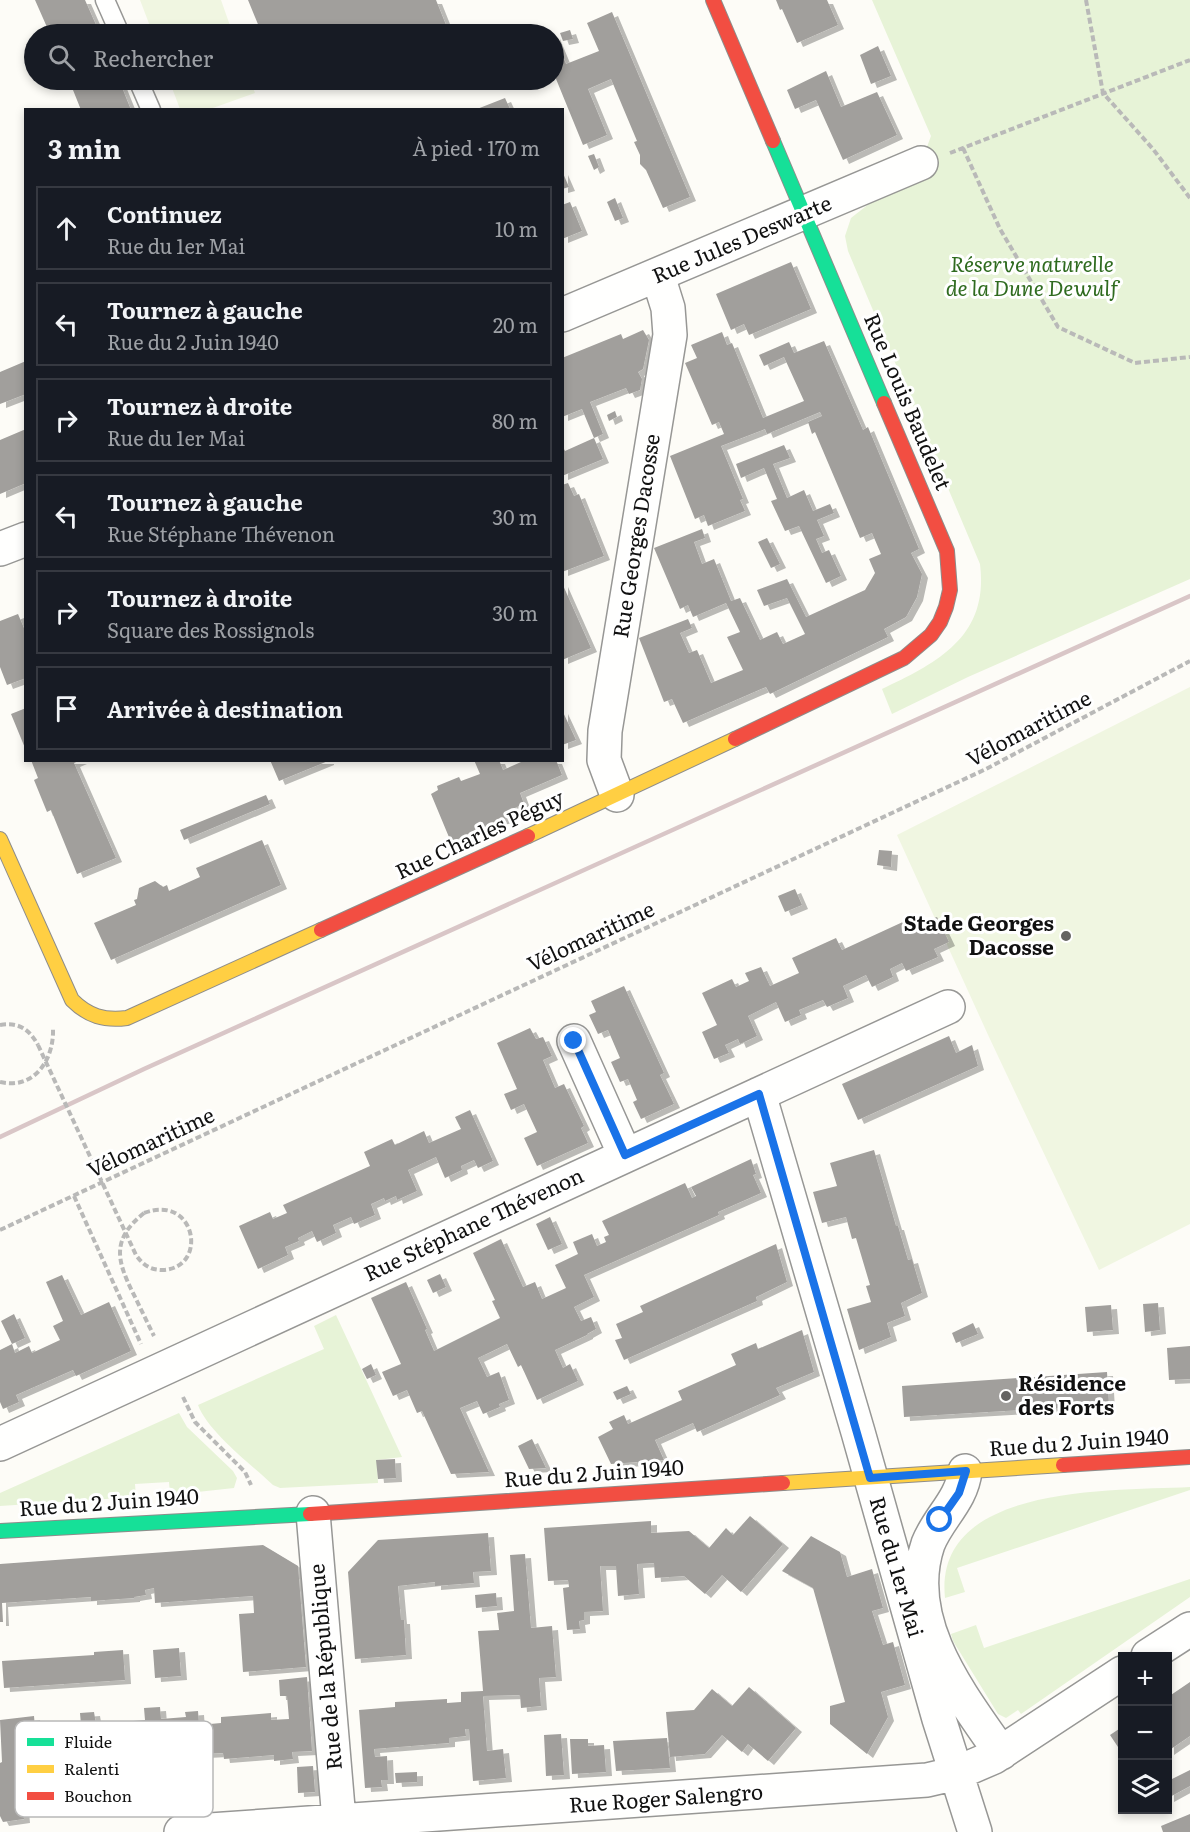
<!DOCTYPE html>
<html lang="fr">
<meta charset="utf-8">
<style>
:root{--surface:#171b24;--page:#242831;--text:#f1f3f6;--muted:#9ea1a6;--line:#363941}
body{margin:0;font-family:Literata,serif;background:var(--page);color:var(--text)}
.controls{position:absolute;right:18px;bottom:18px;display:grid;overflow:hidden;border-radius:0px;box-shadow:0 3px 9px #0003}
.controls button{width:54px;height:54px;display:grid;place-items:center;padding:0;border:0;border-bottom:2px solid var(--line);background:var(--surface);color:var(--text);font:30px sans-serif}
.stop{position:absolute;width:18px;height:18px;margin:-14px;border:4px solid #1a73e8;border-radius:50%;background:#fff}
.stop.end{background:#1a73e8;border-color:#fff;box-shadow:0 2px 6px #0008}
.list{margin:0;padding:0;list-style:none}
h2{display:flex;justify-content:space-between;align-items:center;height:78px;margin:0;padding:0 24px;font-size:26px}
h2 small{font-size:20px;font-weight:400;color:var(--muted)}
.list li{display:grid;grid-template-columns:39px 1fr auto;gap:18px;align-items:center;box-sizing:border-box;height:84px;margin:0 12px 12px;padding:0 12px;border:2px solid var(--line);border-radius:0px}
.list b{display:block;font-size:22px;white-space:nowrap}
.list p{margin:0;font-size:20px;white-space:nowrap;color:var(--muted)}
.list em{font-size:20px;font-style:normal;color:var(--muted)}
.icon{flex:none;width:33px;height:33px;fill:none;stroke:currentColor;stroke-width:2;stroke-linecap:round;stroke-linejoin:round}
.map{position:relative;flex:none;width:1190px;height:1832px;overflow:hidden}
.search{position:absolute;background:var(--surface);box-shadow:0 3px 9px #0003;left:24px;top:24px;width:540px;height:66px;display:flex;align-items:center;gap:15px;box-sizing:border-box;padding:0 21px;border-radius:33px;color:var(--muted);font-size:22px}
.panel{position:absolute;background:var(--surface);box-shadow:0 3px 9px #0003;left:24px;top:108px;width:540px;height:654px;border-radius:0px}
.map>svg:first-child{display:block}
</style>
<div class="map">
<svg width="1190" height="1832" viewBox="0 0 1190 1832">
<defs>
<filter id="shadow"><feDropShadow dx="6" dy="4" stdDeviation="0" flood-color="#0004"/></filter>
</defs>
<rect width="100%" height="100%" fill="#fdfcf7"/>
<!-- green -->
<path fill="#e7f3d7" d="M872,0H1190V579L968,677L892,714L882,689C939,662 989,636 980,564L848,251L845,236L851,218L921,163L931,136Z
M336,1315L402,1457L377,1460L378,1483L280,1488L273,1485C252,1465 208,1432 198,1405L324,1349L314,1326Z
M179,1413L187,1427L233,1471L237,1478L234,1488L170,1495L169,1482L135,1484L136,1497L0,1506V1493Z
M1190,1487V1490L957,1568L965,1592L945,1598C933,1483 1114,1491 1190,1487Z
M1190,1579V1597L1021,1714L1018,1710L1006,1718L998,1714L953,1641L951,1634L976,1625L984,1648Z"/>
<!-- pitch -->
<path fill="#f0f6e1" d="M140,0H221L233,34H153Z
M169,80H250L255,93L210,109H180Z
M1190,687V1224L1099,1270L989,1037L897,835Z"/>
<!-- building -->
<path fill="#a19f9c" filter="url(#shadow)" d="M35,0H85L100,34H50Z
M248,0H436L446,25L423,34H262Z
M776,0H827L838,25L797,43L782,9L780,10Z
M612,12L690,197L663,208L646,170L640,164V155L634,142L637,141L611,79L588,89L607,135L583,145L554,74V35L566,64L599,51L587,23Z
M570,30L573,39L563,41L560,33Z
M878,46L891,76L871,84L860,55Z
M826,71L841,107L877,92L897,135L843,160L816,100L795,109L787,90Z
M69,80H119L131,110H81Z
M505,98L510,109H477Z
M594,154L599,167L594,170L588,156Z
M562,171L569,187L562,189Z
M615,198L623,218L615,221L607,202Z
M570,202L582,231L562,239V205Z
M791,262L811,309L749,335L744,324L731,330L716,294Z
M643,330L649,340L643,369L638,372L642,379L640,390L629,394L626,388L590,402L603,434L594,438L582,409L562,417V358L621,334L623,339Z
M722,332L727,345L732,343L763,418L804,401L784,357L764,366L759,355L789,342L794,353L824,341L863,430L868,427L919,549L911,553L922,574L917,597L906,617L884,629L888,637L770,694L766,687L683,723L672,699L664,702L639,638L688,619L692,628L680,633L689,653L697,650L711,683L743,670L727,637L740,632L726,603L693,617L688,605L680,609L654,548L702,529L705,538L694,542L702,564L714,559L731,601L740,598L760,640L777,632L783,644L805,634L787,598L764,606L757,590L787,579L806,617L865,590L875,573L869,559L881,554L872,533L860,538L815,432L812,434L808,422L822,416L820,412L767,434L765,429L721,446L743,499L740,500L745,511L708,526L704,515L695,519L670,456L724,434L719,422L712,425L685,363L697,358L691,345Z
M26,361V394L0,404V372Z
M615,411L617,417L609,421L607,415Z
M26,429V483L0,494V440Z
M594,438L603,459L562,476V445L565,451Z
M784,445L790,458L773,464L787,498L804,490L813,511L830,504L834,513L817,520L824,536L816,539L822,553L829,550L841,576L826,583L799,526L785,531L771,501L777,499L764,468L741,478L736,464Z
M568,483L574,496L579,494L604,556L562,572V485Z
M767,538L780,564L771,568L758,542Z
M562,583L591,648L562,660Z
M18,614L26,633V678L7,685L0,667V621Z
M26,708V748H25L11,714Z
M562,710L576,740L562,745Z
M31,760H81L74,763L116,858L77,874L51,810L47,812L34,780L38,778Z
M270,760H328V761L279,781Z
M474,760H499L503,770L521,762L520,760H556L562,775L520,793L524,804L510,810L512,816L451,842L431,794L438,790L437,786L459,777L461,781L480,774Z
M266,795L270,804L184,840L180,830Z
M262,840L281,885L111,960L94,923L136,905L134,900L137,899L139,888L155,881L163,887L167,885L169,891L200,877L196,868Z
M879,850L892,851L891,867L877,865Z
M795,889L802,905L785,912L778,896Z
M918,915L922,923L937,917L949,942L934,949L938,957L906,971L902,963L890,969L893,977L872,987L866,975L843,986L848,998L827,1007L823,1000L799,1010L801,1015L785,1022L776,1002L748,1016L757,1036L740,1044L738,1039L725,1045L729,1053L714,1059L702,1032L717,1025L702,993L732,979L736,987L749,981L745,973L761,967L770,986L799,973L792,958L836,938L842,950Z
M624,986L664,1073L660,1075L674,1104L641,1119L633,1102L637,1100L628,1079L620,1082L611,1062L620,1058L608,1030L598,1034L589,1015L596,1012L591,1001Z
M530,1028L536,1039L543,1037L552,1056L543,1060L555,1088L564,1084L584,1126L581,1128L588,1143L537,1166L524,1138L537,1132L524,1104L511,1110L504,1094L517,1089L497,1043Z
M949,1036L956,1053L972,1045L978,1066L858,1120L842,1084Z
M470,1110L493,1161L478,1168L474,1160L461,1166L462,1170L445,1178L436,1157L408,1170L417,1191L397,1200L396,1196L385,1201L384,1198L371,1204L375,1215L354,1224L351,1217L333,1225L336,1233L317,1242L312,1231L298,1238L299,1241L285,1247L288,1255L258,1269L239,1226L270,1212L273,1219L287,1213L283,1205L370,1166L364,1152L392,1139L395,1145L424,1131L429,1143L461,1129L455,1117Z
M874,1150L896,1226H898L908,1260L912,1259L922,1293L901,1303L905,1316L887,1323L891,1337L859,1350L847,1309L871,1302L866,1286L870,1285L856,1238L852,1239L846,1217L822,1223L813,1192L837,1186L830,1163Z
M751,1159L756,1174L753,1175L761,1193L718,1212L719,1215L584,1275L594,1297L574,1307L581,1321L591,1317L596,1329L587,1334V1335L555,1350L563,1368L570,1364L578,1381L537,1400L521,1365L518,1367L507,1344L478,1358L487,1377L499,1372L509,1400L499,1404L500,1407L483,1414L477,1401L460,1408L489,1472L451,1474L422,1411L417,1413L407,1390L393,1396L382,1372L401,1364L371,1298L406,1282L427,1329L425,1330L434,1351L500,1318L492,1301L495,1300L473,1253L501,1239L523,1287L535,1282L542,1299L566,1288L555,1265L578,1254L573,1242L592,1234L597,1246L606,1242L604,1237L609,1235L602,1221L685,1183L692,1198L696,1196L691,1187Z
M550,1217L562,1244L548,1250L536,1224Z
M776,1244L787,1282L756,1297L757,1301L624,1360L615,1340L622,1338L616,1324L643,1312L640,1306Z
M440,1274L446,1287L433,1293L427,1280Z
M62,1275L81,1315L109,1302L131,1351L76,1376L73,1370L16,1395L19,1402L3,1409L0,1402V1350L12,1344L15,1353L29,1346L32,1353L60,1340L53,1326L63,1321L46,1282Z
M1158,1303L1160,1330L1145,1332L1143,1304Z
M1111,1305L1113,1330L1087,1332L1085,1307Z
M14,1314L25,1338L12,1344L1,1321Z
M973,1323L978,1334L956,1343L952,1333Z
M802,1330L814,1372L776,1388L780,1395L697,1432L693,1423L655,1440L664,1460L611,1464L598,1437L613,1429L609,1422L624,1415L628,1424L682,1400L678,1391L736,1365L731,1354L756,1343L758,1349Z
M1190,1346V1379L1169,1380L1167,1348Z
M371,1364L376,1375L367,1379L362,1369Z
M1107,1372L1109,1405L904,1417L902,1386Z
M627,1386L631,1394L617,1400L613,1392Z
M532,1439L546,1468L529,1469L518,1446Z
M395,1459L396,1478L378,1479L376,1460Z
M750,1516L783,1544L741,1592L722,1575L705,1594L684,1576L655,1578L654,1563L637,1564L639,1594L618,1596L616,1566H600L603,1611L584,1612V1620L579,1621L580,1629L567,1630L563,1588L569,1587L568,1580L548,1581L544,1528L651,1521V1533L689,1531L709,1548L726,1528L733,1535Z
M488,1533L491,1571L473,1572L474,1583L435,1586V1582L398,1586L401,1620H404L406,1655L355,1659L348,1572L378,1540Z
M811,1536L840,1552L847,1577L872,1569L883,1608L872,1611L883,1645L893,1642L905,1685L881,1692L888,1717L867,1754L830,1724V1706L845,1702L813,1588L782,1571Z
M263,1545L298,1566L306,1667L243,1672L239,1614L254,1613L253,1596L155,1603L154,1588L145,1590L146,1595L134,1597V1598L91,1601V1597L2,1603L3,1622H0V1564Z
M525,1554L531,1628L552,1626L556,1677L539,1678L541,1706L521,1708L520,1695L483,1696L487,1751L503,1749L506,1778L473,1781L469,1729H465L466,1736L449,1738V1743L374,1749L375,1757L387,1756L388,1780H381L382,1787L365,1788L359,1710L395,1707V1702L447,1699V1703L461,1702V1692L483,1691L478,1631L499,1630L497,1613L514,1611L510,1555Z
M496,1593L497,1606L476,1608L475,1595Z
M179,1648L181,1676L155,1678L153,1650Z
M123,1650L125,1680L4,1688L2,1661L94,1655V1652Z
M307,1677L312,1751L292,1752L293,1759L274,1761V1755L224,1759L223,1753L202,1754L206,1799L192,1800L189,1757L30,1769L29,1761L19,1762L24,1819L3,1822L0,1816V1763L2,1762L0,1720L34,1716L35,1728L81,1725L80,1713L94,1712L96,1724L121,1722L145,1720L144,1708L160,1707L161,1719L186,1717L185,1712L198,1711L199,1725L221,1723V1717L271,1713V1720L289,1719L287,1696H280L279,1680Z
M1190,1682V1736L1168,1751V1697Z
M749,1687L796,1728L768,1761L748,1744L742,1752L722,1735L705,1754L670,1757L666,1712L694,1710L712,1689L732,1706Z
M1122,1727V1753L1110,1735Z
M561,1734L564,1775L546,1776L544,1735Z
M667,1738L670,1768L616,1771L613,1741Z
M570,1739H588V1746L604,1745L606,1772L572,1774Z
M313,1766L315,1792L298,1793L297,1767Z
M1190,1770V1786L1168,1798V1781Z
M417,1772V1782L396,1783L395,1773Z
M1190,1814V1832H1163L1161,1826Z"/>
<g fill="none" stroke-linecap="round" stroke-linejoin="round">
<!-- lane casing -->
<g stroke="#979795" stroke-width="21">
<path id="lane" d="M105,0L120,34
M138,80L151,110"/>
</g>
<!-- street casing -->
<g stroke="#979795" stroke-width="36">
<path id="street" d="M562,315L921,163
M0,549L26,539
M617,795L604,760L605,731L670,335L668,308L658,276
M574,1041L625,1155
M759,1094L858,1432L939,1719L975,1832
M0,1444L948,1007
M965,1471C962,1500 938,1518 928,1544C902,1621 960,1694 1001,1753
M313,1513L339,1820
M1148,1656L1190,1629
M181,1832L927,1780L957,1773L994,1757L1122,1673"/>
</g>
<!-- fast casing -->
<g stroke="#8e8d8b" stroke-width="16">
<path id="fast" d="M773,141L884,403
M0,1531L310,1514"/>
</g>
<!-- slow casing -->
<g stroke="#8e8d8b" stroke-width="16">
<path id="slow" d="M528,836L735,739
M0,839L72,1000C88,1016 104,1021 127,1018L321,930
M783,1483L1063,1465"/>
</g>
<!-- jam casing -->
<g stroke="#8e8d8b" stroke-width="16">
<path id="jam" d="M713,0L773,141
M735,739L904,658L931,635L940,622L946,607L950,590L947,551L884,403
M321,930L528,836
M1063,1465L1190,1457
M310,1514L783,1483"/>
</g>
<!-- path -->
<path stroke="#b9b9b8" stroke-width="4" stroke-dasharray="6 3" stroke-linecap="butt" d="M1086,0L1103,93L1153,149L1190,198
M963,148L1000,229L1058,327L1135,363L1190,357
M950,153L1190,60
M0,1025C19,1022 29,1029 38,1045
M0,1082C34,1090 54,1060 53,1029
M74,1196L141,1344
M144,1213C112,1239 116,1259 133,1293C140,1307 147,1322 154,1336
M0,1230L986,769L1190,661
M183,1397L195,1422L245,1472L251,1485"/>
<!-- lane -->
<use href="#lane" stroke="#fffffe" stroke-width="18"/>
<!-- street -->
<use href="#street" stroke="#fffffe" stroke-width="33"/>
<!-- fast -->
<use href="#fast" stroke="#16e098" stroke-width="14"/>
<!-- slow -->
<use href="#slow" stroke="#ffcf43" stroke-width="14"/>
<!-- jam -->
<use href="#jam" stroke="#f24e42" stroke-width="14"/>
<!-- rail -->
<path stroke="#d9c6c7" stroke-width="4.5" d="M0,1137L144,1069L1190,596"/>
<!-- path-bridge -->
<path stroke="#b9b9b8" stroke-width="4" stroke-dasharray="6 3" stroke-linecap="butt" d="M38,1045L136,1255C143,1265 150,1270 163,1270C209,1268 196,1193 144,1213"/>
</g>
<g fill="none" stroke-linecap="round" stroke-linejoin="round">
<!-- route -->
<path stroke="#1a73e8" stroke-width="8" d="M574,1041L625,1155L759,1094L870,1478L966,1471L959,1493L940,1520"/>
</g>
<!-- markers -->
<g fill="#646362" stroke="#fff" stroke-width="2">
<circle cx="1066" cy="936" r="6"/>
<circle cx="1006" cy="1396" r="6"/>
</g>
<g text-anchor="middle" stroke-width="6" stroke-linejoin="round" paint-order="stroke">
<!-- street labels -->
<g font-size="21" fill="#111" stroke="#fff">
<text transform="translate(742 240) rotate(-23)" y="7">Rue Jules Deswarte</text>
<text transform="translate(907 402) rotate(67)" y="7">Rue Louis Baudelet</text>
<text transform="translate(637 536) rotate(-81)" y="7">Rue Georges Dacosse</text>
<text transform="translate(1029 729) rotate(-28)" y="7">Vélomaritime</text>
<text transform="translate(480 835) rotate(-25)" y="7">Rue Charles Péguy</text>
<text transform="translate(591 937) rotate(-25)" y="7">Vélomaritime</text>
<text transform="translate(151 1143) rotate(-25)" y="7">Vélomaritime</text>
<text transform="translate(474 1225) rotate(-25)" y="7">Rue Stéphane Thévenon</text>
<text transform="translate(1079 1443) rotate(-4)" y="7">Rue du 2 Juin 1940</text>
<text transform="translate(594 1474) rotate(-4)" y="7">Rue du 2 Juin 1940</text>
<text transform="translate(109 1503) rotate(-4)" y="7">Rue du 2 Juin 1940</text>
<text transform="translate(896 1567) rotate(74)" y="7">Rue du 1er Mai</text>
<text transform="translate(326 1667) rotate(-95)" y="7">Rue de la République</text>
<text transform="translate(666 1799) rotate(-4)" y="7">Rue Roger Salengro</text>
</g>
<!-- park labels -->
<g font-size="21" font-style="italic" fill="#2f6b1f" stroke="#fff">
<text x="1032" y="272">Réserve naturelle<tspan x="1032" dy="24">de la Dune Dewulf</tspan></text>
</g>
<!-- poi labels -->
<g font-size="21" font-weight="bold" fill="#111" stroke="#fff" text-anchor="end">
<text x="1054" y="931">Stade Georges<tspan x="1054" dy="24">Dacosse</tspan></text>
<text x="1018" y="1391" text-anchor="start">Résidence<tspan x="1018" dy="24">des Forts</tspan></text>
</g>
</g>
<!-- legend -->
<rect x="15" y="1721" width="198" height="96" rx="9" fill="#fff" stroke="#b8b8b8" stroke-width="1.5"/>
<rect x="27" y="1738" width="27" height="8" fill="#16e098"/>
<rect x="27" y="1765" width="27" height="8" fill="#ffcf43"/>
<rect x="27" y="1792" width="27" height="8" fill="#f24e42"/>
<g font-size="16" fill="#111">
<text x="64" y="1748">Fluide</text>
<text x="64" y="1775">Ralenti</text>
<text x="64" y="1802">Bouchon</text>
</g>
</svg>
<div class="controls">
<button>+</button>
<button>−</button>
<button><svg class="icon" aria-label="layers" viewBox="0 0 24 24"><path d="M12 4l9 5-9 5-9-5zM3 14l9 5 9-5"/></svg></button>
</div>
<div class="stop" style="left:940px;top:1520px"></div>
<div class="stop end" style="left:574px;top:1041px"></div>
<div class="search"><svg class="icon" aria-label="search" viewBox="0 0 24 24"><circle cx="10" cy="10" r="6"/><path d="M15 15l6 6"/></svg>Rechercher</div>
<section class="panel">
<h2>3 min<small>À pied · 170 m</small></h2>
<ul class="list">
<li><svg class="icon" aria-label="ahead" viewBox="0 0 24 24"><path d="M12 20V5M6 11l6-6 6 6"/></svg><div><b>Continuez</b><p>Rue du 1er Mai</p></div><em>10 m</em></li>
<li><svg class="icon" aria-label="left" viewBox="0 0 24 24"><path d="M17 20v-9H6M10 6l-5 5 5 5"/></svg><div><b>Tournez à gauche</b><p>Rue du 2 Juin 1940</p></div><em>20 m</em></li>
<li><svg class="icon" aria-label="right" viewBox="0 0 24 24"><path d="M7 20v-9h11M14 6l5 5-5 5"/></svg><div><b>Tournez à droite</b><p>Rue du 1er Mai</p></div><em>80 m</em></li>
<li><svg class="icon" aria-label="left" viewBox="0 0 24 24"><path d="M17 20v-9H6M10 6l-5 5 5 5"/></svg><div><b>Tournez à gauche</b><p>Rue Stéphane Thévenon</p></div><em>30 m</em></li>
<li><svg class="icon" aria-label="right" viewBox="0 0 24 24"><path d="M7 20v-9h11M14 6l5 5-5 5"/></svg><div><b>Tournez à droite</b><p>Square des Rossignols</p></div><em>30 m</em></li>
<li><svg class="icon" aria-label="arrive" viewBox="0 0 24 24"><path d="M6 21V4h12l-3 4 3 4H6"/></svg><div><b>Arrivée à destination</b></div></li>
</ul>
</section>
</div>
